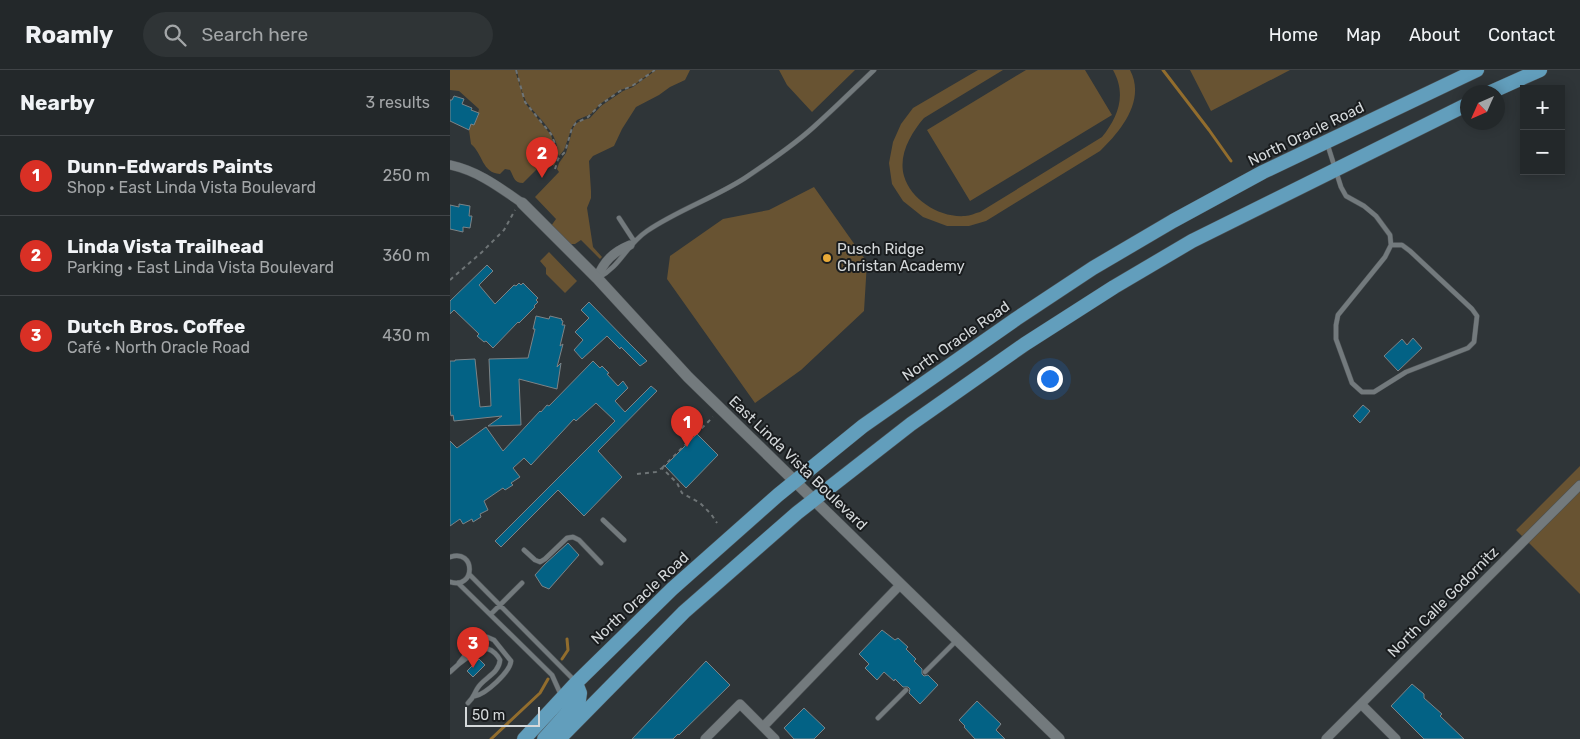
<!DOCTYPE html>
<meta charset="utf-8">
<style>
:root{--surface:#23282a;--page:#2f3436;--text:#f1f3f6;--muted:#a3a6a8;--line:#404447;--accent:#d93025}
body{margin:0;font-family:Rubik,sans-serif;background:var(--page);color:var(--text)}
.controls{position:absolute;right:15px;top:15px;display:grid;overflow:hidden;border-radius:0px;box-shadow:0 2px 12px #0003}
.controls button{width:45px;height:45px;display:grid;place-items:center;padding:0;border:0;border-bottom:1px solid var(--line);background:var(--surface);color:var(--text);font:25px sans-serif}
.compass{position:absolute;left:1010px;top:15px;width:45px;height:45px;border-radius:50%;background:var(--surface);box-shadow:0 2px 12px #0003;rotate:225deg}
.scale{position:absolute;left:15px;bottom:12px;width:75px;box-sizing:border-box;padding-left:5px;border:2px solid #d4d8da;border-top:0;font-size:14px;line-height:18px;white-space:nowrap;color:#d4d8da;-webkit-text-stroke:4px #191c1e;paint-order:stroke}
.you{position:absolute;left:599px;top:308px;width:18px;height:18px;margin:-12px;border:4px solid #fff;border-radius:50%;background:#1a73e8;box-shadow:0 0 0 8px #1a73e833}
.badge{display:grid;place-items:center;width:32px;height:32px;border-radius:50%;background:var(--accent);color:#fff;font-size:16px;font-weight:700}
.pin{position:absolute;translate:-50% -41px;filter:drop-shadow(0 1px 2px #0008)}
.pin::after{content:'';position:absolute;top:26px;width:18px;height:15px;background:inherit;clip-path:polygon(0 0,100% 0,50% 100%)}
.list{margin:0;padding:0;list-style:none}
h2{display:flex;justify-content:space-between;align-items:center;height:65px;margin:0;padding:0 20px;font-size:21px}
h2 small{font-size:16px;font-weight:400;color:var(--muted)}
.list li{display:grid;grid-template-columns:32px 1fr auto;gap:15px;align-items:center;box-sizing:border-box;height:80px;padding:0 20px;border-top:1px solid var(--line)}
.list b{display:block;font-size:19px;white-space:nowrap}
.list p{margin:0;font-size:16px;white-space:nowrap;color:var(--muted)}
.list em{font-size:16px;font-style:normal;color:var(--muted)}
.icon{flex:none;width:28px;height:28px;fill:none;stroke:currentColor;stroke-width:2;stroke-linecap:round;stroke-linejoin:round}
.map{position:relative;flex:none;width:1130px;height:669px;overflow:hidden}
header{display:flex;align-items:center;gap:30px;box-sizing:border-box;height:70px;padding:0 25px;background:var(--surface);border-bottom:1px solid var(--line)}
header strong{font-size:24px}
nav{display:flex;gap:28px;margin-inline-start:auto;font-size:18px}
.search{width:350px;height:45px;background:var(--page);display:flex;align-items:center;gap:12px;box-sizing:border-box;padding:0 18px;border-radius:28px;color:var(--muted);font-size:19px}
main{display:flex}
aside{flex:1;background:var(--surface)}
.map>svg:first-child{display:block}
</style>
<header>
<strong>Roamly</strong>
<div class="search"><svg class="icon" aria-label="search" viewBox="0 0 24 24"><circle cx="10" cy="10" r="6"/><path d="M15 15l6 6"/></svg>Search here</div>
<nav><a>Home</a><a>Map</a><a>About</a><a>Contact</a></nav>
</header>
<main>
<aside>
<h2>Nearby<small>3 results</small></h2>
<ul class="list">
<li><span class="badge">1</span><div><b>Dunn-Edwards Paints</b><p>Shop · East Linda Vista Boulevard</p></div><em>250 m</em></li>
<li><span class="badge">2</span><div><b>Linda Vista Trailhead</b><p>Parking · East Linda Vista Boulevard</p></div><em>360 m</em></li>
<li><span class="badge">3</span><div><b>Dutch Bros. Coffee</b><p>Café · North Oracle Road</p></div><em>430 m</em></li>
</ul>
</aside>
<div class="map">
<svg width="1130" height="669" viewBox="0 0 1130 669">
<rect width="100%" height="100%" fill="#2f3538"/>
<!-- green -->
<path fill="#685332" d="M0,0H65L75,33L101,65L105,78L106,91L104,96L96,90L73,113C64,113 64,107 60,100L55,99L50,104C32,103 33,84 21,74L19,60L21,54L24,55L29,44L28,43L29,39L9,21L0,20Z
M67,0H204L183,16L170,20L150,34L141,44L127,50L122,57L114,80L109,86L108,84C108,63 90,50 78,34C73,28 68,8 67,0Z
M206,0H240L235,10L220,17L209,25L186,37L172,59L164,76L143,86L139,91L141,121V128L137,138L143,177L152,187L150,189L131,170L125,174H118L101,156L106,149L85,127L109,102L107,99L109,93L116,83L123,58L127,53L130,51L140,48L151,36L173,21L183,17Z
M329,0H405L362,42L337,15Z
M528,0H553L474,48C461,63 448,85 454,106C461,130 490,148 515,146C520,146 525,143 530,142L652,67C668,47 677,25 663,0H680C696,30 671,61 650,81L536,151L519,156H497L473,147L453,131L442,114L439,93L443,72L451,54L463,38Z
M576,0H635L662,45L520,131L477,60Z
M740,0H840L761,41Z
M364,117L417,192L414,241L351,300L305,333L217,209L220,186L273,149L319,140Z
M99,182L127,211L115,223L96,204V198L90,191Z
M1130,396V524L1066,460Z"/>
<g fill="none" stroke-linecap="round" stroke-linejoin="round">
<!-- stream -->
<path stroke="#926d2d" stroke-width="3" d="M713,0L759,60L781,91
M112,589L118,580L117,569
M41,669L90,623L98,609"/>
</g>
<!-- building -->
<path fill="#036285" stroke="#7c8387" d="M4,26L14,29L12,34L22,38L21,40L29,43L24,55L21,54L19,60L0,51V30H2Z
M9,134L20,136L19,146H22L20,158L13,157V162L0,159V135L9,137Z
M37,195L43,201L29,215L45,234L64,215L66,216L69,213L71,215L73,213L88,228L86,230L88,232L84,236L85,237L69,253L68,252L43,278L36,271L34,272L27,266L29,264L4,240L0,244V231Z
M139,232L179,273L197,291L190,296L171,277L170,279L157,266L132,289L124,280L133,270L125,262L139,248L131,240Z
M86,246L99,249L100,246L112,249L111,250L113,251L112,255H115L110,276L113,274L107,297L111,293L107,319L69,309L71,355L38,356L52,346L4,351L3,345L1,346L0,340V291H5V290L25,289L30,337L41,336L39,289L78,288L85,259H83Z
M963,268L972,278L948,301L934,286L952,269L957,275Z
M143,291L150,298L152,296L159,303L157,304L168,316L173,311L178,318L165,331L175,342L201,316L207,321L148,381L172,407L134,446L108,420L51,477L45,471L165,351L146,333L126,351L124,349L81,395L74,388L63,398L70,407L61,413L63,415L55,420L53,418L34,431L38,440L30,444L31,447L23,452L22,449L13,454L10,449L0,456V371L7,378L36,357L53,381L90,341L91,342L97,335L99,336Z
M913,335L920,341L910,353L903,346Z
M247,364L268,385L236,418L215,396Z
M118,473L129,485L99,519L92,516L85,505L95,494Z
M432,560L445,570L448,568L458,577L456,579L466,589L464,591L472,599V604L474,606L478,605L488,615L470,634L459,623L460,619L458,617H453L445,609L444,611L434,602L427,610L415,598L419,594L409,584Z
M29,589L35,595L23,607L17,601Z
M256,591L280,615L229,665L228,664L223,669H182Z
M962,614L974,624V628L992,644L990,646L1014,669H974L941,636Z
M527,631L551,654L546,660L555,669H525L514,657L515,656L509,650Z
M354,638L375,658L364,669H344L334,658Z"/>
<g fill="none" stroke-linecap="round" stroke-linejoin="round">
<!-- service casing -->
<g stroke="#4c5154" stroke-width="5.5">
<path id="service" d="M877,73L891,117L896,126L914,136L926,146L940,165L941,175L935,187L888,245L886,255V269L902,313L912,322H924L956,302L1018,278L1024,272L1027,246L1022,239L960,181L952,175H941
M169,148L184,171
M148,208C171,196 176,175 197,161C228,140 264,128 295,108C319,92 347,73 368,53C387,36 405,18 424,0
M153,450L174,470
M74,480L85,490L90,492L95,489L117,468L123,467L129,470L151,493
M0,487C26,478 26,520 0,512
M19,504L125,611
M8,513L102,605L111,625
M41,544L72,513
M9,593L22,577L33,567H37L44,570L61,591C60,602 36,624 25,626
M0,602C6,596 29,576 38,579C43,580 48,586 50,590C49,604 33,608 27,619C23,626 24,627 18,633
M475,602L506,571
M428,648L456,620"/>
</g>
<!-- minor casing -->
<g stroke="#4c5154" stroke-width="10">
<path id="minor" d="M0,95C28,101 49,117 72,133
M147,208C154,191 163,182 180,175
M911,634L946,669
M313,657L450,515
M255,669L290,634L325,669
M876,669L1130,415"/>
</g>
<!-- tertiary casing -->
<g stroke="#4c5154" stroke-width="12">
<path id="tertiary" d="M72,133L147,208L238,307L609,669"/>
</g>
<!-- trunk casing -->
<g stroke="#4c5154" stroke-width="15">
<path id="trunk" d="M1041,22L1090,0
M74,669L126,613L222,519L328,425L413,356L566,249L643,198L723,151L813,102L1027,0
M94,669L129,630L130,623L126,613
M109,669L234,542L347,443L461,354L575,274L664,217L742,171L1018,34"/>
</g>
<!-- path -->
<path stroke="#6e7476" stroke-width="2" stroke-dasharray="4 4" stroke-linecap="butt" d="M66,0L75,32L101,64L106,76V87L108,89
M105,99L108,89L115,82L122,58L126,53L138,47L150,35L170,21L182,16L205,0
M0,210L32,182L54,160L65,140
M212,398L263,347
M187,404L206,402L212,398L227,413L232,423L250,433L261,444L267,453"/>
<!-- service -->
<use href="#service" stroke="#737a7d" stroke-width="4.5"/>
<!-- minor -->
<use href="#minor" stroke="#737a7d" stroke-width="9"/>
<!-- tertiary -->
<use href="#tertiary" stroke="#737a7d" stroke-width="11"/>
<!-- trunk -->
<use href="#trunk" stroke="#629ebc" stroke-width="14"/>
</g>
<!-- markers -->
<circle fill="#e9aa38" stroke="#191c1e" stroke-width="2" cx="377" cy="188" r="5"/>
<g text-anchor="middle" stroke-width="4" stroke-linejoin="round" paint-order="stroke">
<!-- street labels -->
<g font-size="15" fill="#d4d8da" stroke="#191c1e">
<text transform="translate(856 64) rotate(-26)" y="5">North Oracle Road</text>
<text transform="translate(506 271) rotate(-35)" y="5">North Oracle Road</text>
<text transform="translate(348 393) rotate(44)" y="5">East Linda Vista Boulevard</text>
<text transform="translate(190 528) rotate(-43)" y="5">North Oracle Road</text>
<text transform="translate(993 532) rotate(-45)" y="5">North Calle Godornitz</text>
</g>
<!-- poi labels -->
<g font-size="15" fill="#d4d8da" stroke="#191c1e" text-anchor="start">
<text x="387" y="184">Pusch Ridge<tspan x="387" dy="17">Christan Academy</tspan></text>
</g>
</g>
</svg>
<div class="controls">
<button>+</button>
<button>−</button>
</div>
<svg class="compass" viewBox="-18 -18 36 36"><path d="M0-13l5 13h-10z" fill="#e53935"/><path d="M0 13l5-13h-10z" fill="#a3a6a8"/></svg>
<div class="scale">50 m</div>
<div class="you"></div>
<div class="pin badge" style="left:237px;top:377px">1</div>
<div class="pin badge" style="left:92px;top:108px">2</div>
<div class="pin badge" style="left:23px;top:598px">3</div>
</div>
</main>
